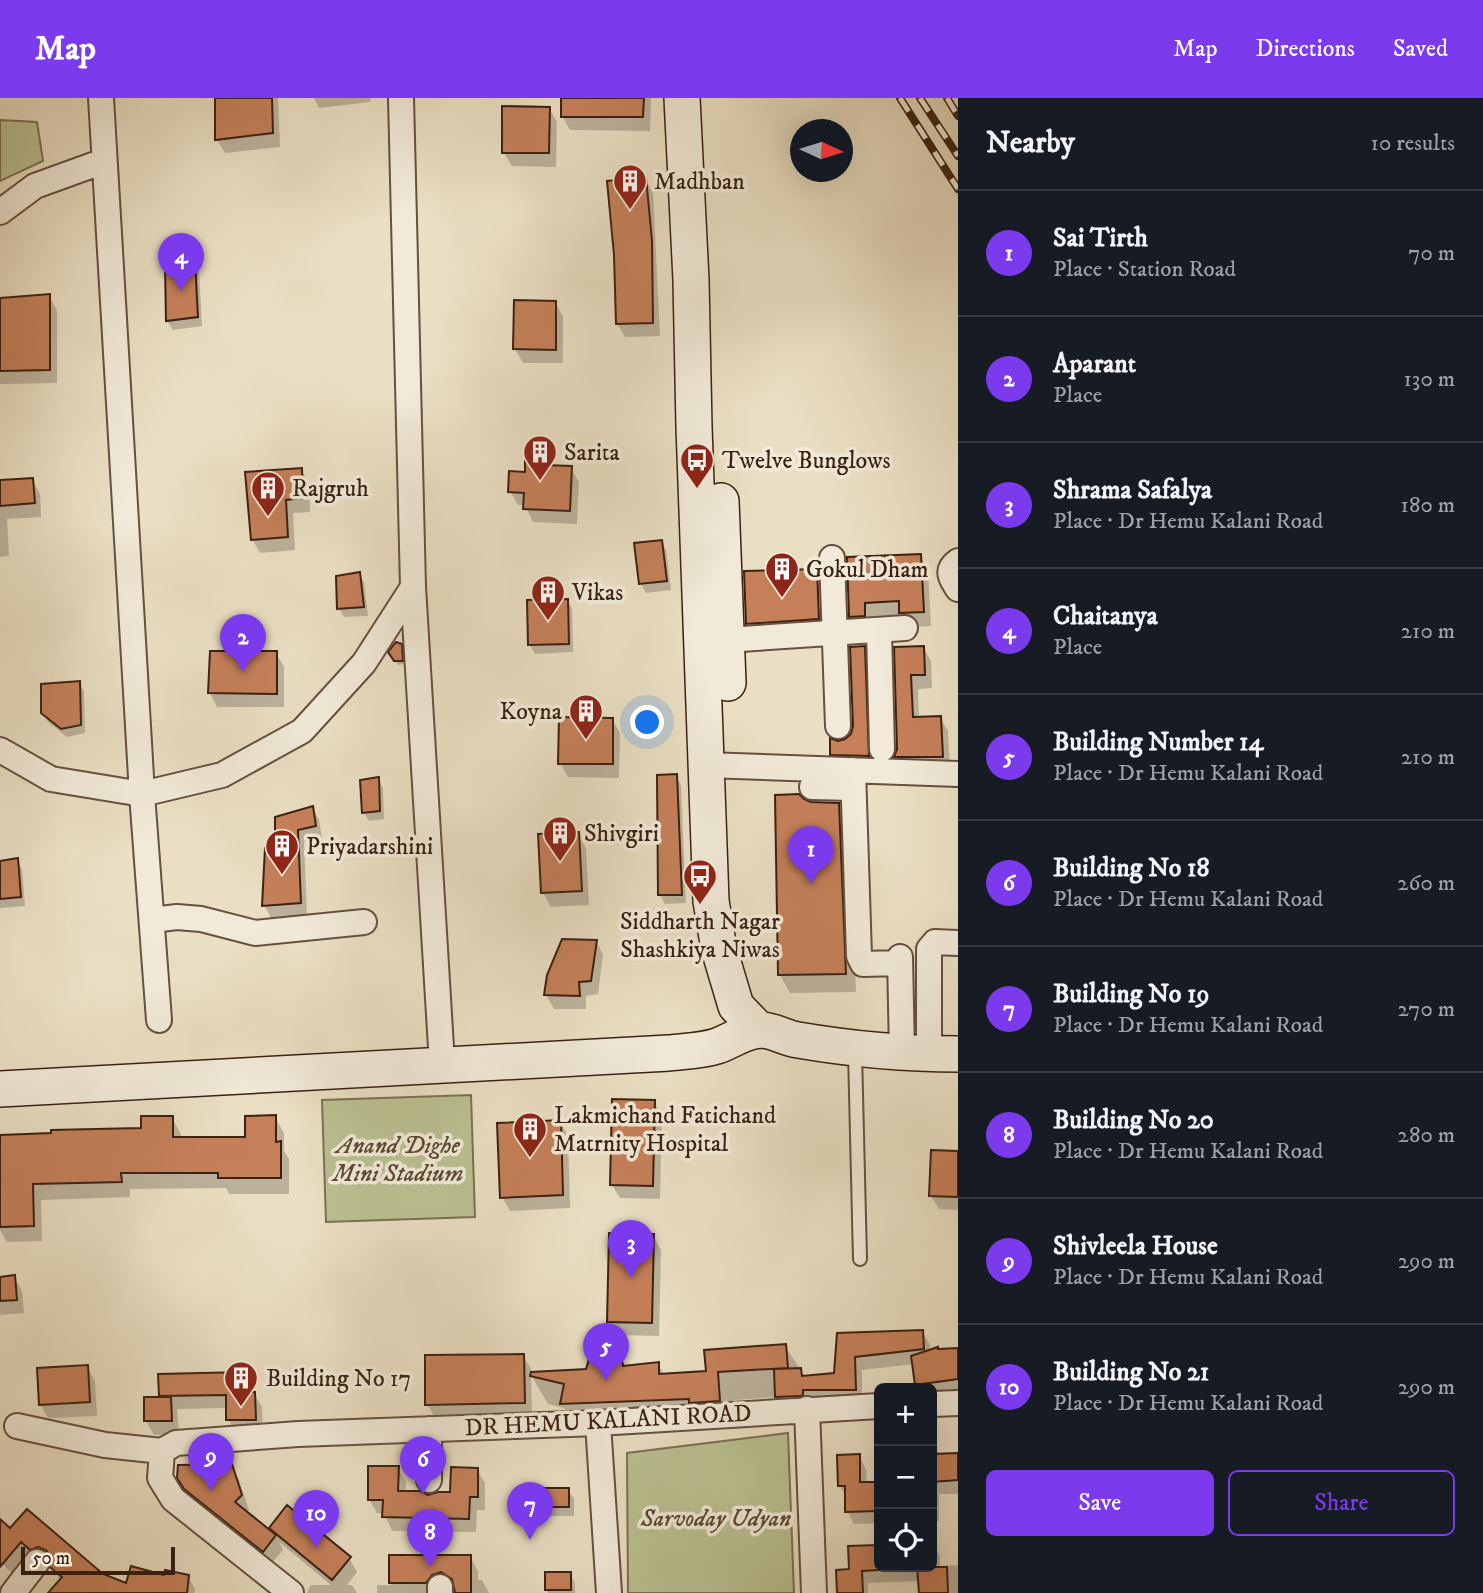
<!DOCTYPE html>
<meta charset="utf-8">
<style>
:root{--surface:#171b24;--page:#20242c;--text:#f1f3f6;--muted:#9ea1a6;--line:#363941;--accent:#7c3aed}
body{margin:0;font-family:"IM FELL DW Pica",serif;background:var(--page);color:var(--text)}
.controls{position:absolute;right:21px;bottom:21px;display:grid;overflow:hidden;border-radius:10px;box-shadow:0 7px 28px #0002}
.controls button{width:63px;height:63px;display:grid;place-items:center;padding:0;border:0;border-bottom:2px solid var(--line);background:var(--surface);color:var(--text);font:35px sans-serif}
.compass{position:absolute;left:790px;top:21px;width:63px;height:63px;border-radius:50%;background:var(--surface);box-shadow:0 7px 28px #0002;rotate:94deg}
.scale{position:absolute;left:21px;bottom:18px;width:154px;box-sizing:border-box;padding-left:7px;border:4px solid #3a2112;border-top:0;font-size:19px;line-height:24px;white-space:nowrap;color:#3a2112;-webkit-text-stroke:5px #f1ead8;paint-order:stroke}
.you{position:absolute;left:648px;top:625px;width:24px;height:24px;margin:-18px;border:5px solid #fff;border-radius:50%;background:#1a73e8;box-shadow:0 0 0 10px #1a73e833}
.badge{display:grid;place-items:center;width:46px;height:46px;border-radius:50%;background:var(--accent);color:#fff;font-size:23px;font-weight:700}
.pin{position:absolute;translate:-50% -58px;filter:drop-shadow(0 2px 4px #0008)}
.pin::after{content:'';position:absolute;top:37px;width:24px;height:21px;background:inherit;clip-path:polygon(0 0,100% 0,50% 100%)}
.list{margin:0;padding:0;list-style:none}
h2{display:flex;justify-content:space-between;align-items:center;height:91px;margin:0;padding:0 28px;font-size:30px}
h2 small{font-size:23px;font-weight:400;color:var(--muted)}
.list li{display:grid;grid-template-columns:46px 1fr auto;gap:21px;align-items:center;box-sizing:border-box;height:126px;padding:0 28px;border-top:2px solid var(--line)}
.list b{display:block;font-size:26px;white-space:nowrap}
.list p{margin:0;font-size:23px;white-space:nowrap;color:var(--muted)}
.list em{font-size:23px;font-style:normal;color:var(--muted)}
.actions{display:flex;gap:14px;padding:21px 28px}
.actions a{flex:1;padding:16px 0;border:2px solid var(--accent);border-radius:10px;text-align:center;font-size:24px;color:var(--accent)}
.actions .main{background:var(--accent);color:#fff}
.icon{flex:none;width:38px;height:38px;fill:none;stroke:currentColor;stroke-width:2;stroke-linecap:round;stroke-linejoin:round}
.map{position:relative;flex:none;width:958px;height:1495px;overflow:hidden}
header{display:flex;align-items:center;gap:42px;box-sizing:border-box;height:98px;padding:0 35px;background:var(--accent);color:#fff}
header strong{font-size:33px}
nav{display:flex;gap:38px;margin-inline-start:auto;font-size:24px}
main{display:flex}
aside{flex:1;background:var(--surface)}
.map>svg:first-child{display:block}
</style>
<header>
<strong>Map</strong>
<nav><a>Map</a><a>Directions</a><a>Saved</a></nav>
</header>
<main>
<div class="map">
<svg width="958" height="1495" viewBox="0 0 958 1495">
<rect width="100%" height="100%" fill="#eadfc3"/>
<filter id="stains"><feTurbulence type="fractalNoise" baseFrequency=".00286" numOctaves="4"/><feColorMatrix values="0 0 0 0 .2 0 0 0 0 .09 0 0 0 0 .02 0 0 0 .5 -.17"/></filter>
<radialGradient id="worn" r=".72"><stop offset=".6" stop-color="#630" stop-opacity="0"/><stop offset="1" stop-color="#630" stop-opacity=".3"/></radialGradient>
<!-- green -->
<path fill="#bac192" stroke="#7a7152" stroke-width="2" d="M0,22L37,24L43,63L0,83Z
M471,997L475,1119L326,1124L322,1002Z
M788,1335L794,1495H628L627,1355Z"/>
<!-- shadow -->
<path fill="#0003" d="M216,0H278L280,49L225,55L217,42Z
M314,0H371L370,4L319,10Z
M563,0H651L650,33L570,32L562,18Z
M549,10L557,24L556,69L512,68L504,55Z
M645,81L653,95L660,238L625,239L617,225Z
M194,165L199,174L202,228L173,232L167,223L166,169Z
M49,198L57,212V285L0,286V202Z
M555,204L563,218V265H523L515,251Z
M544,363L547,369L571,370L579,384L577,426L533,424L525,407H518L510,393Z
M301,372L309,385L310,414L293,415L295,452L260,455L252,441Z
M32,382L40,396L41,419L7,421L9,458L0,459V384Z
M661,443L666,452L671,492L646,495L641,486L636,446Z
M920,458L928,472L931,528L909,529L902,517L872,518V531L859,532L851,518L849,461Z
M816,472L824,486L826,534L755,539L748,525Z
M359,476L364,484L368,518L344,519L339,510Z
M567,502L572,511L573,554L535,556L530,547Z
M400,547L404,566L398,567L391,555Z
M864,549L871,563L876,671L840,670L832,656L852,636Z
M923,549L931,563L932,590L918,591L919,620H940L948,633L950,672H904L896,659L899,651L896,550Z
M212,554L276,555L284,569V609H217L210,595Z
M79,584L84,593L85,635L67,639L48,624L43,615Z
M612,621L620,635L619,680L568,679L560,665Z
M676,678L681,687L686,805L665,806L660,797Z
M378,681L383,690L384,721L369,723L364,715Z
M838,706L849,725L856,894L790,895L780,877Z
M312,710L319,722L322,740L304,744L307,817L271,820L264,807L277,751Z
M578,736L586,750L589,807L551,809L543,795Z
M17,762L22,771L25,808L0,810V764Z
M596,843L603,857L598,896L586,898V911H554L546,897Z
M654,1004L662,1018L660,1101L620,1100L612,1087Z
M275,1019L284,1035V1053L289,1061V1096H229L226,1090L130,1091V1099L41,1102L42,1143L7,1144L0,1132V1038L142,1032L172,1020L181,1036V1040L247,1041Z
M560,1024L568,1038L570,1110L510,1113L502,1099Z
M958,1055V1112L939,1111L931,1098Z
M653,1138L661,1152L659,1238L616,1237L609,1223Z
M14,1179L22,1193L24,1215L0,1217V1180Z
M922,1234L930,1247V1253L958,1251V1296L932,1299V1290H919L917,1286L914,1266L862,1272V1305L785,1313L777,1299L733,1302L735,1330L707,1332L705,1328L577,1334L564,1310L548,1306L531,1277L532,1318L435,1320L427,1306L523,1257L531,1271V1276L587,1272L621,1259L626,1269L658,1266L665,1278L707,1275L785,1248L805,1279L835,1276L839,1236Z
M87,1269L95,1283L97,1318L48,1320L40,1306Z
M244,1276L251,1290V1296H254L262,1309L263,1335H236L228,1321V1310L177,1311L179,1336L154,1337L146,1323L162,1300L160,1298Z
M932,1354H938L940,1357L958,1356V1396H939V1423L932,1424Z
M859,1358L866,1371L867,1386H879V1425L854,1426L847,1413V1400L839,1387Z
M231,1368L239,1382L249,1412L246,1415L275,1439L271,1431L349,1460L357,1474L347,1487H352L357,1495H307L311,1487H331L279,1444L283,1452L271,1466L194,1405L179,1379Z
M398,1370L406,1384V1395L428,1399L452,1396L477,1372L485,1385V1412H477L476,1434L392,1433L384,1415H377L369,1401Z
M568,1392L574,1401V1418H549L544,1409Z
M0,1422L12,1431L127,1488L165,1479L188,1478L195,1491L194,1495H51L60,1482L52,1469V1464L46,1461L38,1463L28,1455L12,1475L0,1464Z
M932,1445L940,1458V1468L958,1467V1495H920V1483L868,1485V1495H839L851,1473L850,1450L879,1448V1469H932Z
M391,1459H470L478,1473V1482H482L489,1495H455V1489L449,1487L436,1495H377V1487H391Z
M570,1476L575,1485V1495H548L546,1492Z"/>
<!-- building -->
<path fill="#c5805a" stroke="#3a2112" stroke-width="2" d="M215,0H272L273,35L215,42Z
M561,0H644L643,19H561Z
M502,8L550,9L549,55H502Z
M646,79L652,143L653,225L616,226L614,157L607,83Z
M195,163L198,219L166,223L165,167Z
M50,196V272L0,273V200Z
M514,202L556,203V252L513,251Z
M525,360L545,361L544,367L572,368L570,413L523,411L524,395L508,394L509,373L525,374Z
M302,370L303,400L286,402L288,439L251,442L245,374Z
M33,380L35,405L0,408V382Z
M662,442L667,483L639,486L634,445Z
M921,456L924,514L899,515V503L865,505V518L849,519L847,459Z
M817,471L819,521L746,526L744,473Z
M360,474L364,509L337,511L336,478Z
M568,501L569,546L528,547L527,502Z
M396,544L402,546L403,563H394L388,554Z
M865,548L869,658L830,657V640L838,643L845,641L851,636L853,628L850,549Z
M924,548L925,577H911L913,619L941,618L943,659H894L897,651L894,549Z
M210,553H277V596L208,595Z
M80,583L81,627L61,631L41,615V586Z
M559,619L613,620V666H558Z
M677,676L682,797H658L657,677Z
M379,679L380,713L362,715L360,682Z
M799,696L804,701L811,704L839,705L846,876L778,877L775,697Z
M313,708L316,728L298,732L301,805L262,808L265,750H275V719Z
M579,734L582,793L541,795L538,736Z
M18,760L21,799L0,801V763Z
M562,841L597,842L591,883L579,884L580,898L544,897L547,877Z
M612,1001L655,1002L653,1088L610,1087Z
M276,1017V1044L281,1043V1080H218V1075H121L122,1084L33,1086L34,1128L0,1129V1037L51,1035V1032L141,1030V1018H173V1039H245V1018Z
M561,1022L563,1097L500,1100L497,1025Z
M931,1052L958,1053V1099L929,1098Z
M609,1135L654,1136L652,1225L607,1224Z
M15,1177L17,1202L0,1203V1179Z
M923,1232L924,1251L855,1259L856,1292H803V1297L801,1298L775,1299L774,1271L801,1270L802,1278L834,1275L837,1235Z
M786,1246L788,1270L718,1274L720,1303L689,1305V1301L560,1306L564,1286L530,1278L531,1274L586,1271L589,1261L621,1258L623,1268L659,1264V1276L706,1273L704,1252Z
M938,1249V1251L958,1250V1281L915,1287L911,1258Z
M524,1256L525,1305L425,1307V1257Z
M88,1267L90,1304L39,1307L37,1270Z
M245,1274V1294H255L256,1322H226V1297L159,1298L158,1276Z
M144,1299H171L172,1323H144Z
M958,1355V1382L932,1384V1356Z
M860,1356V1384H879V1413L845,1414V1388H838L837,1357Z
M232,1366L242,1397L235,1404L276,1437L263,1454L184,1391L177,1380L178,1367Z
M368,1368H399L398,1393H420L428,1397L438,1394H450L451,1369L478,1370V1399H470L469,1421L382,1419L383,1402H368Z
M542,1390H569V1409H542Z
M287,1407L351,1459L332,1482L269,1430Z
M27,1411L103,1476L126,1485L131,1468L164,1477L165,1472L189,1477L187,1495H48L62,1479L50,1469L51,1459L46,1452L38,1449L30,1452L21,1444L0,1469V1421L10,1430Z
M879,1447V1472L862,1473L863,1495H837L836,1472L849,1471L848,1448Z
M389,1457H471V1495H455L452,1481L441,1474L432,1477L426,1485H389Z
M917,1469H947L948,1495H919Z
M545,1474H571V1492H545Z"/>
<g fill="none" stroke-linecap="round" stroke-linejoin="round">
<!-- lane casing -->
<g stroke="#66503e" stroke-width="16">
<path id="lane" d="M855,954L860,1161"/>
</g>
<!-- street casing -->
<g stroke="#66503e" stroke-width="28">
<path id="street" d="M101,0L142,696L159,922
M401,0L413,489L442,966
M0,114L35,88L104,63
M832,460L838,628
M958,463C945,472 951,481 958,491
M879,532L882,651
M711,543L905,530
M0,652L51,681L142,696L222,677L302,633L364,565L413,489
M706,667L958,676
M853,672L859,858L863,866L900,865
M812,689L853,690
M152,822L177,819L201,821L255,835L364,824
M900,859L902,955
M929,956V851L935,844L958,845
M932,1306L958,1305
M807,1311L814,1495
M598,1325L609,1495
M17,1328L105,1347L162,1353
M429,1382V1331
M440,1489V1495
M13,1495L37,1464
M291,1495L173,1401L160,1380L162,1353L176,1345L298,1336L598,1325L879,1308"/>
</g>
<!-- secondary casing -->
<g stroke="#3a2112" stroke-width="38">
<path id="secondary" d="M682,0L691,182L694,329L711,803L719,851L736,908L759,932
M721,403L728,585
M0,991L669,955C685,953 702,953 717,948C732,943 745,932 762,932C775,933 785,940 798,942C851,951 904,956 958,956"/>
</g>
<!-- lane -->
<use href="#lane" stroke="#f1ead8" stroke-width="12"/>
<!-- street -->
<use href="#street" stroke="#f1ead8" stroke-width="24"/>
<!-- secondary -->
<use href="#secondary" stroke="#f1ead8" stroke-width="35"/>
<!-- rail casing -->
<g stroke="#3a2112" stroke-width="8">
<path id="rail" d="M900,0L958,91
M920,0L958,58
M947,0L958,18"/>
</g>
<!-- rail -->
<use href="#rail" stroke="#f1ead8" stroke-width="5" stroke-dasharray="16" stroke-linecap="butt"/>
</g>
<!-- icons -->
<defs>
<g id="building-pin" transform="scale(1.75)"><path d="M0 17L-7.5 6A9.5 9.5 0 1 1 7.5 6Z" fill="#8f2418" stroke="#f1ead8"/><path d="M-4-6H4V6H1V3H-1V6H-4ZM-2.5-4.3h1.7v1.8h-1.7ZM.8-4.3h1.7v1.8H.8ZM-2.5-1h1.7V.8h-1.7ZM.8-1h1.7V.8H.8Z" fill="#fff"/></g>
<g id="bus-pin" transform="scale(1.75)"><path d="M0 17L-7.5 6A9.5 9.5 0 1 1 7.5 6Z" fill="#8f2418" stroke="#f1ead8"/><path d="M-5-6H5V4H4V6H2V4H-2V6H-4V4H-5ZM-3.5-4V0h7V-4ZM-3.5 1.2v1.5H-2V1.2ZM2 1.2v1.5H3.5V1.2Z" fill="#fff"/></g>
</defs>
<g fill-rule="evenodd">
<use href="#building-pin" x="630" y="83"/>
<use href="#building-pin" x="540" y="354"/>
<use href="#bus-pin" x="697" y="362"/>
<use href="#building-pin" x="268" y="390"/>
<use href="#building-pin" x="782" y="471"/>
<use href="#building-pin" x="548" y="494"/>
<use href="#building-pin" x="586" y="613"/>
<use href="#building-pin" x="560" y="735"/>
<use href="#building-pin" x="282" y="748"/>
<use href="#bus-pin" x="700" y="778"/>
<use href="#building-pin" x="530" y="1031"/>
<use href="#building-pin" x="241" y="1280"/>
</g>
<g text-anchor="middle" stroke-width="7" stroke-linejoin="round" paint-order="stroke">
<!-- poi labels -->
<g font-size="24" fill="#3a2112" stroke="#f1ead8" text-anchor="start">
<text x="654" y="91">Madhban</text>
<text x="564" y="362">Sarita</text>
<text x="722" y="370">Twelve Bunglows</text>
<text x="292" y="398">Rajgruh</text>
<text x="806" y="479">Gokul Dham</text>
<text x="572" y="502">Vikas</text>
<text x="562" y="621" text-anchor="end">Koyna</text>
<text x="584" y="743">Shivgiri</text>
<text x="306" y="756">Priyadarshini</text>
<text x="700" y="831" text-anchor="middle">Siddharth Nagar<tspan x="700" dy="28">Shashkiya Niwas</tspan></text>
<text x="554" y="1025">Lakmichand Fatichand<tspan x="554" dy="28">Matrnity Hospital</tspan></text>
<text x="266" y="1288">Building No 17</text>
</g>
<!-- park labels -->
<g font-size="24" font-style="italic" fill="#5a4932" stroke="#f1ead8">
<text x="398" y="1055">Anand Dighe<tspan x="398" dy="28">Mini Stadium</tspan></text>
<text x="716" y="1428">Sarvoday Udyan</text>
</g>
<!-- street labels -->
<g font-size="24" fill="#3a2112" stroke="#f1ead8">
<text transform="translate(608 1322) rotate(-3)" y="8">DR HEMU KALANI ROAD</text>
</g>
</g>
<rect width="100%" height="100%" filter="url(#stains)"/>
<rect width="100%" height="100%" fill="url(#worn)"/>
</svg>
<div class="controls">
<button>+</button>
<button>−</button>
<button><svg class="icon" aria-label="locate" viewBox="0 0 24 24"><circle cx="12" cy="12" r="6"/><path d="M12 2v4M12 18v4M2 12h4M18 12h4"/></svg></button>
</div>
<svg class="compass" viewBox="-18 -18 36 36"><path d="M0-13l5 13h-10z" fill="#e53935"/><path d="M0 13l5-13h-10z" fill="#9ea1a6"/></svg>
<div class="scale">50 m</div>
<div class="you"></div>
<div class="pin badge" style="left:811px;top:786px">1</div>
<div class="pin badge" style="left:243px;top:574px">2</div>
<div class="pin badge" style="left:631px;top:1180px">3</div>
<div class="pin badge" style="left:181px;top:193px">4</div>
<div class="pin badge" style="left:606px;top:1283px">5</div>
<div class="pin badge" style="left:423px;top:1396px">6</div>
<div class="pin badge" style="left:530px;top:1442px">7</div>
<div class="pin badge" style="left:430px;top:1469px">8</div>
<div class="pin badge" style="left:211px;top:1393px">9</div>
<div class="pin badge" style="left:316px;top:1450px">10</div>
</div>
<aside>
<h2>Nearby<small>10 results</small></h2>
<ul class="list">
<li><span class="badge">1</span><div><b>Sai Tirth</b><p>Place · Station Road</p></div><em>70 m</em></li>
<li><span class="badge">2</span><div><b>Aparant</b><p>Place</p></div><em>130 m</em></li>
<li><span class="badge">3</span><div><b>Shrama Safalya</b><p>Place · Dr Hemu Kalani Road</p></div><em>180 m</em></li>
<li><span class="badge">4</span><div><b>Chaitanya</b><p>Place</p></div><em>210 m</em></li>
<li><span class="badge">5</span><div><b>Building Number 14</b><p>Place · Dr Hemu Kalani Road</p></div><em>210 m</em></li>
<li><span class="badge">6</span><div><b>Building No 18</b><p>Place · Dr Hemu Kalani Road</p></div><em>260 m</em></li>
<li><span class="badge">7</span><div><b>Building No 19</b><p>Place · Dr Hemu Kalani Road</p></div><em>270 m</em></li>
<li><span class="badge">8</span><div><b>Building No 20</b><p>Place · Dr Hemu Kalani Road</p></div><em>280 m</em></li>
<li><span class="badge">9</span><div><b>Shivleela House</b><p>Place · Dr Hemu Kalani Road</p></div><em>290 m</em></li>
<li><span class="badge">10</span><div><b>Building No 21</b><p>Place · Dr Hemu Kalani Road</p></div><em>290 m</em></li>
</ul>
<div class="actions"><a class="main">Save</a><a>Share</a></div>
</aside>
</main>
